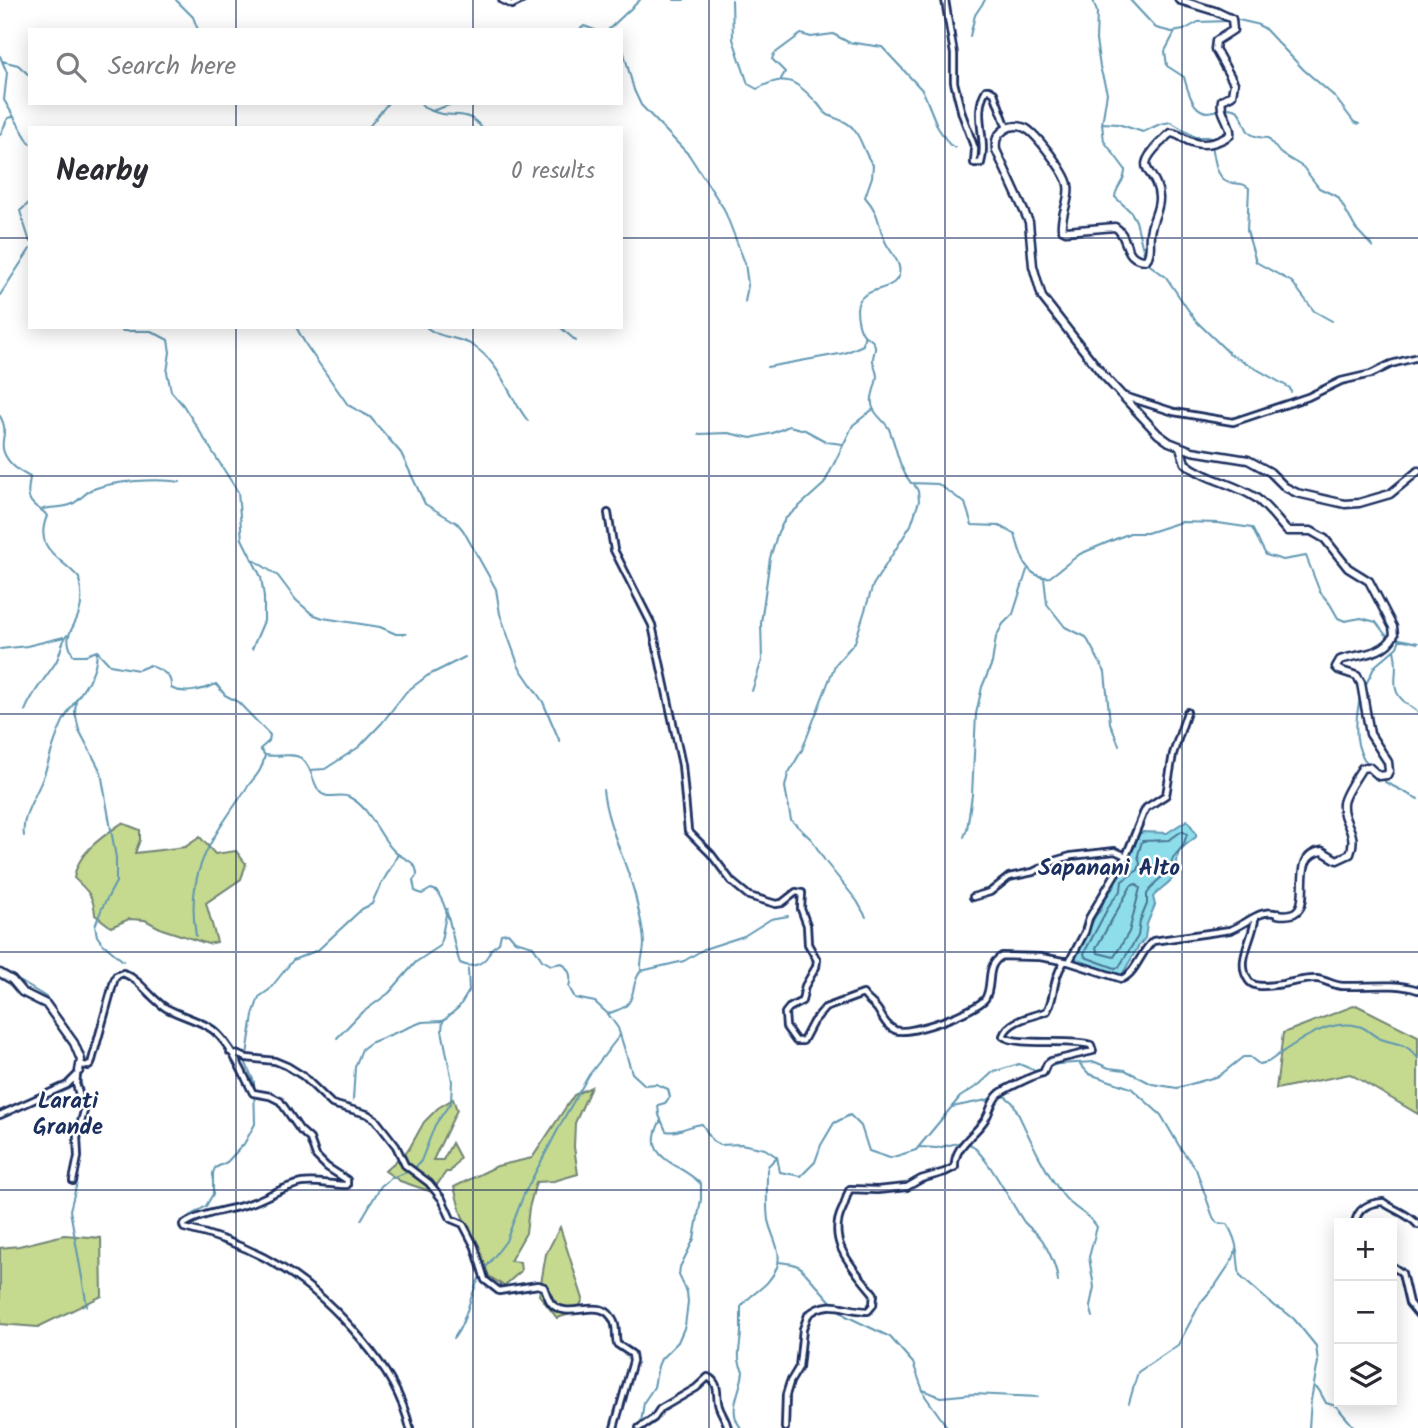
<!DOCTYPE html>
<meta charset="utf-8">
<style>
:root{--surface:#fff;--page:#f7f7f7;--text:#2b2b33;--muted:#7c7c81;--line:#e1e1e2}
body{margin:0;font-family:Kalam,sans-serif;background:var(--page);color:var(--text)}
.controls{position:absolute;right:21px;bottom:21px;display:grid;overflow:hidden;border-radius:0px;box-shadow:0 4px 18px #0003}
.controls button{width:63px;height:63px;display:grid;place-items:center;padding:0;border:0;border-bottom:2px solid var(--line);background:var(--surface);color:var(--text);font:35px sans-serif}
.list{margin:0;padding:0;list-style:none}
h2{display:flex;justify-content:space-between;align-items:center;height:91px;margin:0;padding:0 28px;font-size:30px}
h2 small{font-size:23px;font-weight:400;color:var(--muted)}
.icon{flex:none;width:38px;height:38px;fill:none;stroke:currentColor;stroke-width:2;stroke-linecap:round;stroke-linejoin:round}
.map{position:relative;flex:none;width:1418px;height:1428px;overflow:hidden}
.search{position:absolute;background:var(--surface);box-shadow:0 4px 18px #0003;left:28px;top:28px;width:595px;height:77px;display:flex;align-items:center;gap:18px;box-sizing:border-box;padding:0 24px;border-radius:0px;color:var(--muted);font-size:26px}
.panel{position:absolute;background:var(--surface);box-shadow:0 4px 18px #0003;left:28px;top:126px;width:595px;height:203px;border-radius:0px}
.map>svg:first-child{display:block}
</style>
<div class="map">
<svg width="1418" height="1428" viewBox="0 0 1418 1428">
<rect width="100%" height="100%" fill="#fff"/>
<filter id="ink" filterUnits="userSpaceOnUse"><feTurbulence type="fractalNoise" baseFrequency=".0143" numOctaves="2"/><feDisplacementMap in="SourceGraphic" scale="14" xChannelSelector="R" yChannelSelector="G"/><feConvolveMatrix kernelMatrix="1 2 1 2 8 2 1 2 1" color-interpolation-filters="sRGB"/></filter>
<g filter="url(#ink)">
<!-- green -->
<path fill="#c5d98f" stroke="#708476" stroke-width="2" d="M122,823L140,830V840L135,853L185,847L200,837L215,854L236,851L246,864L241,879L206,903L217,942L208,944L162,929L145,920L129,919L111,927L95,915C94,896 87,890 74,878C77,853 102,837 122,823Z
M1356,1005L1418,1036V1114L1350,1074L1276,1089L1283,1033Z
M591,1087L575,1123L574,1147L578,1174L554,1181L536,1182L529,1208L526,1233L510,1261L520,1262L521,1271L504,1286L489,1276L461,1213L454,1187L497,1166L532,1158L574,1095Z
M453,1099L457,1110L433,1160H443L452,1143L460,1158L450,1172H446L432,1192L400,1181L385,1171L409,1149L424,1122L438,1108Z
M560,1227L583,1299L577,1312L557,1318L539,1295L546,1254Z
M64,1235L101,1238L102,1296L38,1327L0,1324V1248L19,1246Z"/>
<!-- water -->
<path fill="#8eddea" stroke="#6097b2" stroke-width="2" d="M1187,820L1196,833V837C1191,841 1183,846 1179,852C1175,859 1180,870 1173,878C1167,885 1159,889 1153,897L1155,905L1147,924L1145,938L1138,947L1122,975L1118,976L1075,960L1074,958L1096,915L1101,910L1104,899L1115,886L1114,879L1131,867V851L1135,846L1136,835L1143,832L1167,833Z"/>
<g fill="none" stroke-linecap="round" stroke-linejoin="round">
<!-- shore -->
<path stroke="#497596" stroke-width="2" d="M1182,831L1187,834L1183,846L1173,858L1168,872L1156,882L1147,894V904L1140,921L1138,936L1119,967L1115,968L1085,957L1084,953L1110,904L1121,890L1122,881L1138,870L1140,864L1138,855L1142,841L1169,840Z
M1136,884L1140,888L1129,932L1114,957L1098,953L1096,948L1131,886Z"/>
<!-- stream -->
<path stroke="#6097b2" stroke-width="2" d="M176,0L193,17L198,30
M674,0H684
M732,0L733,39L748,84L757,89C785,73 796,80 817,103C821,107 823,112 828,115C838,120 849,121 855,131C863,142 864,154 873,165L872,177L865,197C882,216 877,227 887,245C892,254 905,267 897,279C888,293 859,286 857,309C857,317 859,329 864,335C868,339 874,339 875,346C876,351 872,356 873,361C874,367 877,371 877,377C876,387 869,398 873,408C876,416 885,421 889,429C897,448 898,467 911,483L938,484L965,503L972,525L999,526L1015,534C1020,552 1025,580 1050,577L1080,554L1130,533H1147L1181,522L1218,523L1252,528L1266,555L1283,560L1306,556L1320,592L1330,604L1338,618L1345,621L1361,618L1376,622L1385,634L1390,636
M1093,0L1097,12L1096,40L1100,67L1107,93L1102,124L1104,141L1125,169C1126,181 1116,186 1115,197L1131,212L1136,221L1145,258
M1130,0L1156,28L1172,32L1184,30L1198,22L1229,21
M1234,19L1256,24L1264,28L1304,70L1334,96L1354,122L1359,124
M579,30L584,26L595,30
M608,30L640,0
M1175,32L1165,51L1167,66L1184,77C1189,95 1195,121 1220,109
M970,36L975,15L985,0
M621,42L634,90L641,105L689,155L724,209L745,263L748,285L745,302
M0,56L7,73L4,100L30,144
M2,61L18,65L30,76
M781,79L785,72L772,59L774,54L801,34L811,37L833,34L848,42L882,47L923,91L938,128L949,144L955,148
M421,103L423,107L432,111L455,103
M1225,107L1237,110C1250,125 1240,137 1268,138L1280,153L1303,167L1319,188L1338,197L1356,229L1373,247
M432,111C451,120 466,107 482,128
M1103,123L1118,124L1143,132L1160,124L1171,122L1195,137H1208L1211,139
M368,128L388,103
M0,135L8,118L13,117
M1212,145C1215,159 1215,181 1233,183C1240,184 1243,183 1249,188L1247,231L1256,262L1292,282L1314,311L1332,321
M30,202L20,211L30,242
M1147,263L1166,277L1195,320L1230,354L1290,388L1291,392
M0,295L30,249
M120,327L122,331H151L168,340L170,352L167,372L171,391L183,405L238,492L242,539L261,577L264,597V621L252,649
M296,327L306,345L348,405L370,417L401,453L425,504L457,523L463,530L496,589L500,614L519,667L543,702L560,742
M426,327C440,339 457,336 472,345C501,363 508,396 528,421
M560,327L576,341
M767,367L845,353L863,345L864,337
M0,416C9,433 1,434 3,449C6,462 18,471 30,477C29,487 25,497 34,505C39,510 43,509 47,516C33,550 61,557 79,578C81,590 83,602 79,613C73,632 62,634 73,655H86L97,651L110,665L138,670L150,665C162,672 172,673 171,688C184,695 203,690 216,684L225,695L238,702L270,735L269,741L260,749L265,755C277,758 292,752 301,758C312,767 312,781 319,791C326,801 340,792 349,797C371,808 377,833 393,850C402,860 417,859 417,875L413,880L415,891L422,894L431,889L437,891C453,918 450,936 460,963C474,970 486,963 491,949L499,943L501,934L508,933L515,941L533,946L542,960L551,965L562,963C570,971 572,976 569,987L575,998L595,1002L608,1014L618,1028L632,1073L645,1085L656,1084L668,1089L670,1097L665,1103L658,1105L659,1115L666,1131C678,1134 689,1125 702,1124L712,1140L720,1145L741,1144L765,1149L777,1157L780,1172L801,1176L815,1162L821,1145L834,1123L850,1115L861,1126L869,1151L890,1158L916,1150L960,1097L980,1084L993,1072L1019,1064L1036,1071L1058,1064L1095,1062L1109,1068L1125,1070L1152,1084L1177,1088L1219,1076L1243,1057H1250L1259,1064C1269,1063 1271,1060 1278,1055C1301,1039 1329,1019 1358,1026C1368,1028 1372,1036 1381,1039C1400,1046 1404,1041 1418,1058
M699,434L728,433L751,438L773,433L789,426L805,430L827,442L842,444
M43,509C52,507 61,508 70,505C79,502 84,493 93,489C115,481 157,478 180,482
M254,560L278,576L296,600L312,614L323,618L380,627L396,634H406
M1044,578L1047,604L1065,627L1086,637L1105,672L1110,723L1119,745
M1395,638L1418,643
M0,649L27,646L64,637
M1394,650C1402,681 1381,689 1418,712
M1365,686L1375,666L1397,647L1400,639
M752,691L762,660L761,623L770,558L778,532L785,519L824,484L853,425L872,410
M1360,698C1356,716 1353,742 1364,759C1368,765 1376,768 1381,774
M76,701L75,712L79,730L101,772L116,858V882L102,908L95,926L97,936L102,943L123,961
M25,711C32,692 46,678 56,662C61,653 61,643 67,635
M310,770L325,769L359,747L382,723L406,692L427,676L465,657
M1384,779L1385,782L1418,799
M603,790C607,826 626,860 635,895C638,910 644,928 644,944C644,954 640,960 641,970
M24,836C21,816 35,798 42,780C51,758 54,735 67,714C79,693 96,678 97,652
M964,837L967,829L972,795L976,714L982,687L992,663L996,637L1003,624L1013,614L1027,570
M866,917L857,901L825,861L812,840L791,820L785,787L788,774L802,750L835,665L855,642L873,585L911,525L919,501L918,491L914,484
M196,936C185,872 210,842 244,792C254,776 261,775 265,755
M0,969L46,997L54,1009
M608,1014C613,1011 620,1010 624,1007C636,1000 631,981 641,971L684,961L704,949L744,936L771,919L788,916
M69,1031L83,1052L85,1062
M337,1038L359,1015L389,993L416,962L440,946L447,909
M247,1055L253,1015L259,997L269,990L293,960L318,950L362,909L372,904C378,885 390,872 398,854
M1080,1064L1089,1074L1131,1088L1161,1115L1181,1149L1196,1169L1213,1217L1217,1223L1227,1224C1240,1246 1236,1254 1240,1276L1274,1306L1283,1310L1294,1319L1316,1346L1318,1362L1311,1400L1309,1428
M84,1068L80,1078L87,1112L81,1140L77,1183L70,1210L87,1306
M999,1096L1006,1097L1013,1103C1028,1134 1042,1167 1062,1194C1072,1209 1089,1213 1097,1227L1089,1257L1094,1287L1090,1306L1093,1317
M353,1100L355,1067L362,1049L370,1043L422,1022L442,1021
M952,1107L987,1100L994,1097
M967,1142C986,1152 1010,1202 1024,1222C1030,1229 1038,1233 1043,1241C1050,1254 1057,1267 1058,1282
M919,1147L937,1148L962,1142
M414,1169L421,1161L435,1125L451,1102L452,1081L442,1030L443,1021L459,1007L469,991L468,969
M183,1220L206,1206L213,1194V1173L215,1168L227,1162L244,1144L255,1124L254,1082L245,1061
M361,1220L381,1186L391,1178L410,1171
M779,1262L793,1264L800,1267L833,1304
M484,1270L506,1241L524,1194L564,1118L589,1075L620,1035
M837,1308L846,1316L890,1337L913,1363L925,1396L948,1428
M454,1338C468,1319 469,1295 481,1275
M1314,1386L1319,1390L1326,1403L1336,1406L1355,1428
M923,1390L941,1397L973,1394L1038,1397
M1129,1403L1138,1372L1178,1345L1201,1302L1215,1286L1233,1259L1236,1249
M641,1423L644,1402L654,1387L658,1366L661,1359L678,1342L685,1326L688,1302L687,1292L679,1275L680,1267L694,1239L701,1199V1184C679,1161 639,1160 661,1120
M741,1428C726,1410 742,1390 743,1371C735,1358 741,1345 741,1331C741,1323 741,1315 741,1307C752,1291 768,1289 777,1267C783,1252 771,1235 768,1220C766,1205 767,1186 767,1171L768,1166L776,1158"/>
<!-- street casing -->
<g stroke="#1b2f5e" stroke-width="10">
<path id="street" d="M502,0L512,5L522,0
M945,0L954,54V82L962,114L975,149L974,163H981C988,140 972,113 986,90H989L994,93L1007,128
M1124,396L1174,412L1233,422L1308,397L1341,381L1371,374L1391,364L1418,357
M608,513L614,550L652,625L682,765L688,831L711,854L732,882L749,896L776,904L782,903L796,892L802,893L801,909L807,925L808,944L817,960L816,967L805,986L802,1001L789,1008L785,1013L786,1027L796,1041H803L813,1022L825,1008L863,994C867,1000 874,1004 878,1010C883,1018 886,1026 895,1030C910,1036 976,1011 985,999C994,985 984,966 1002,956L1040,957L1069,962L1122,979C1136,973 1141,951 1153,941L1230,930C1245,925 1262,907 1277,914
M973,897L990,892L1009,877L1033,872L1057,860L1071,856L1115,851L1126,856
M1255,919C1253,939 1235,962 1249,981C1254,988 1267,986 1275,985C1288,984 1304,978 1317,979C1326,980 1334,986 1343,986C1369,987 1393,982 1418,990
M1069,962L1085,932L1089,918L1126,856L1143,814L1146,808L1166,795L1173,754L1187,712
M230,1052L247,1058L275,1061L287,1066L303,1076L332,1104L367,1114L375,1119L396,1146L405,1165L429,1183L442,1199L451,1219L463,1224L475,1247L485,1280L499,1291L538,1285L544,1287C546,1292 548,1299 551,1303C568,1323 603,1293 614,1322C617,1328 615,1337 617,1344L632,1354L633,1361L614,1428
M81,1065L89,1066L91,1064L114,981L116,976L123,973C141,980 150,998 166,1008C179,1015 194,1019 207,1026C228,1037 242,1072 253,1093L270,1096L280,1101L300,1130L310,1139L316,1156L327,1167L347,1180V1185C332,1185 317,1181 302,1183C284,1186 268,1197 251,1203C229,1211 202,1212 183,1225L184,1228C260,1246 312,1280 362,1340C384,1366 402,1394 410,1428
M0,1115L67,1085L77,1075
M73,1181L78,1157L77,1137L84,1111L76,1084L77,1075
M1355,1223C1358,1208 1368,1203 1383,1202C1395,1211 1408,1213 1418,1225
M1392,1266L1402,1273L1409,1303L1418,1314
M639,1428L654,1418L660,1409L696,1388L708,1377C721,1384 715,1395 719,1407C722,1415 726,1419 728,1428
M785,1428L786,1395L790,1382L799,1367L803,1329L808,1315C828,1297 846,1311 868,1311L873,1305L874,1294C854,1269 826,1243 842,1210C846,1203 846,1195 850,1189L877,1190L907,1187L921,1179L945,1172L955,1167C953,1146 977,1134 986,1118C991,1110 991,1101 999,1094C1003,1090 1036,1074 1043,1073L1047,1064L1051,1061L1093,1051L1091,1045C1068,1038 1018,1047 1003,1036C1009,1019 1033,1017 1047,1011C1056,996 1051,981 1064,962"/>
</g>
<!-- secondary casing -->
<g stroke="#1b2f5e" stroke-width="11">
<path id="secondary" d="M1179,0L1215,11L1232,19L1233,30L1216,41L1215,49L1234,83L1232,95L1222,100C1219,114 1232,123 1230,135C1219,142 1205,147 1192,142C1184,140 1180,134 1171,133C1166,136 1164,140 1159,144C1131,173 1157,167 1159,197C1160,210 1151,221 1150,234C1149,243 1152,253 1146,260C1122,260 1130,236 1115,227L1066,231L1062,229C1060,214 1071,200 1068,185C1066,173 1036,133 1025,128C1018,125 1010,126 1004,130C996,136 995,141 996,150L1029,222L1033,266L1042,297L1103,375L1158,434L1169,442L1192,451L1248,460L1270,472L1285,487L1297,493L1345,504L1359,503L1390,494L1418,471
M1180,447L1185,463C1206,480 1234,483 1256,498C1268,507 1277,520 1287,531H1311L1325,539L1348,568L1369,581L1393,627L1394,635C1385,655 1358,654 1340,660L1336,667L1339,670L1357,676L1361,683L1370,734L1388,762L1389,771L1387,775L1379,776L1369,767L1362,768C1357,776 1343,796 1343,804C1341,823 1359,831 1350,854L1337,860L1322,851C1282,856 1326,923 1277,914
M0,973L12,980L22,992L46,1004L74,1043L81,1060L79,1071"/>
</g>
<!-- street -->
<use href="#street" stroke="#fff" stroke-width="4.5"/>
<!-- secondary -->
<use href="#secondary" stroke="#fff" stroke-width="6"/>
</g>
</g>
<!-- grid -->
<path fill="none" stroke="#1b2f5e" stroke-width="2" stroke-opacity="0.55" d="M236,0V30M473,0V30M709,0V1428M945,0V1428M1182,0V1428M236,103V128M473,103V128M0,238H30M621,238H1418M236,327V1428M473,327V1428M0,476H1418M0,714H1418M0,952H1418M0,1190H1418"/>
<g text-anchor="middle" stroke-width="5" stroke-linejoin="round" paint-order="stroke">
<!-- quarter labels -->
<g font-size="23" font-weight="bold" fill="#1b2f5e" stroke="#fff">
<text x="1109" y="875">Sapanani Alto</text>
<text x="68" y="1108">Larati<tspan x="68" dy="26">Grande</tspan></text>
</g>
</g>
</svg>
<div class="controls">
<button>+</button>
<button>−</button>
<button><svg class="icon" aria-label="layers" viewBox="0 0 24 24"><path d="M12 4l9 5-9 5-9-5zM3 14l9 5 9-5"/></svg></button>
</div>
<div class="search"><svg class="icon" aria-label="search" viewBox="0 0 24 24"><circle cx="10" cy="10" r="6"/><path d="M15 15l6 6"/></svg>Search here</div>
<section class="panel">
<h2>Nearby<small>0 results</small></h2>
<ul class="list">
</ul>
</section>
</div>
